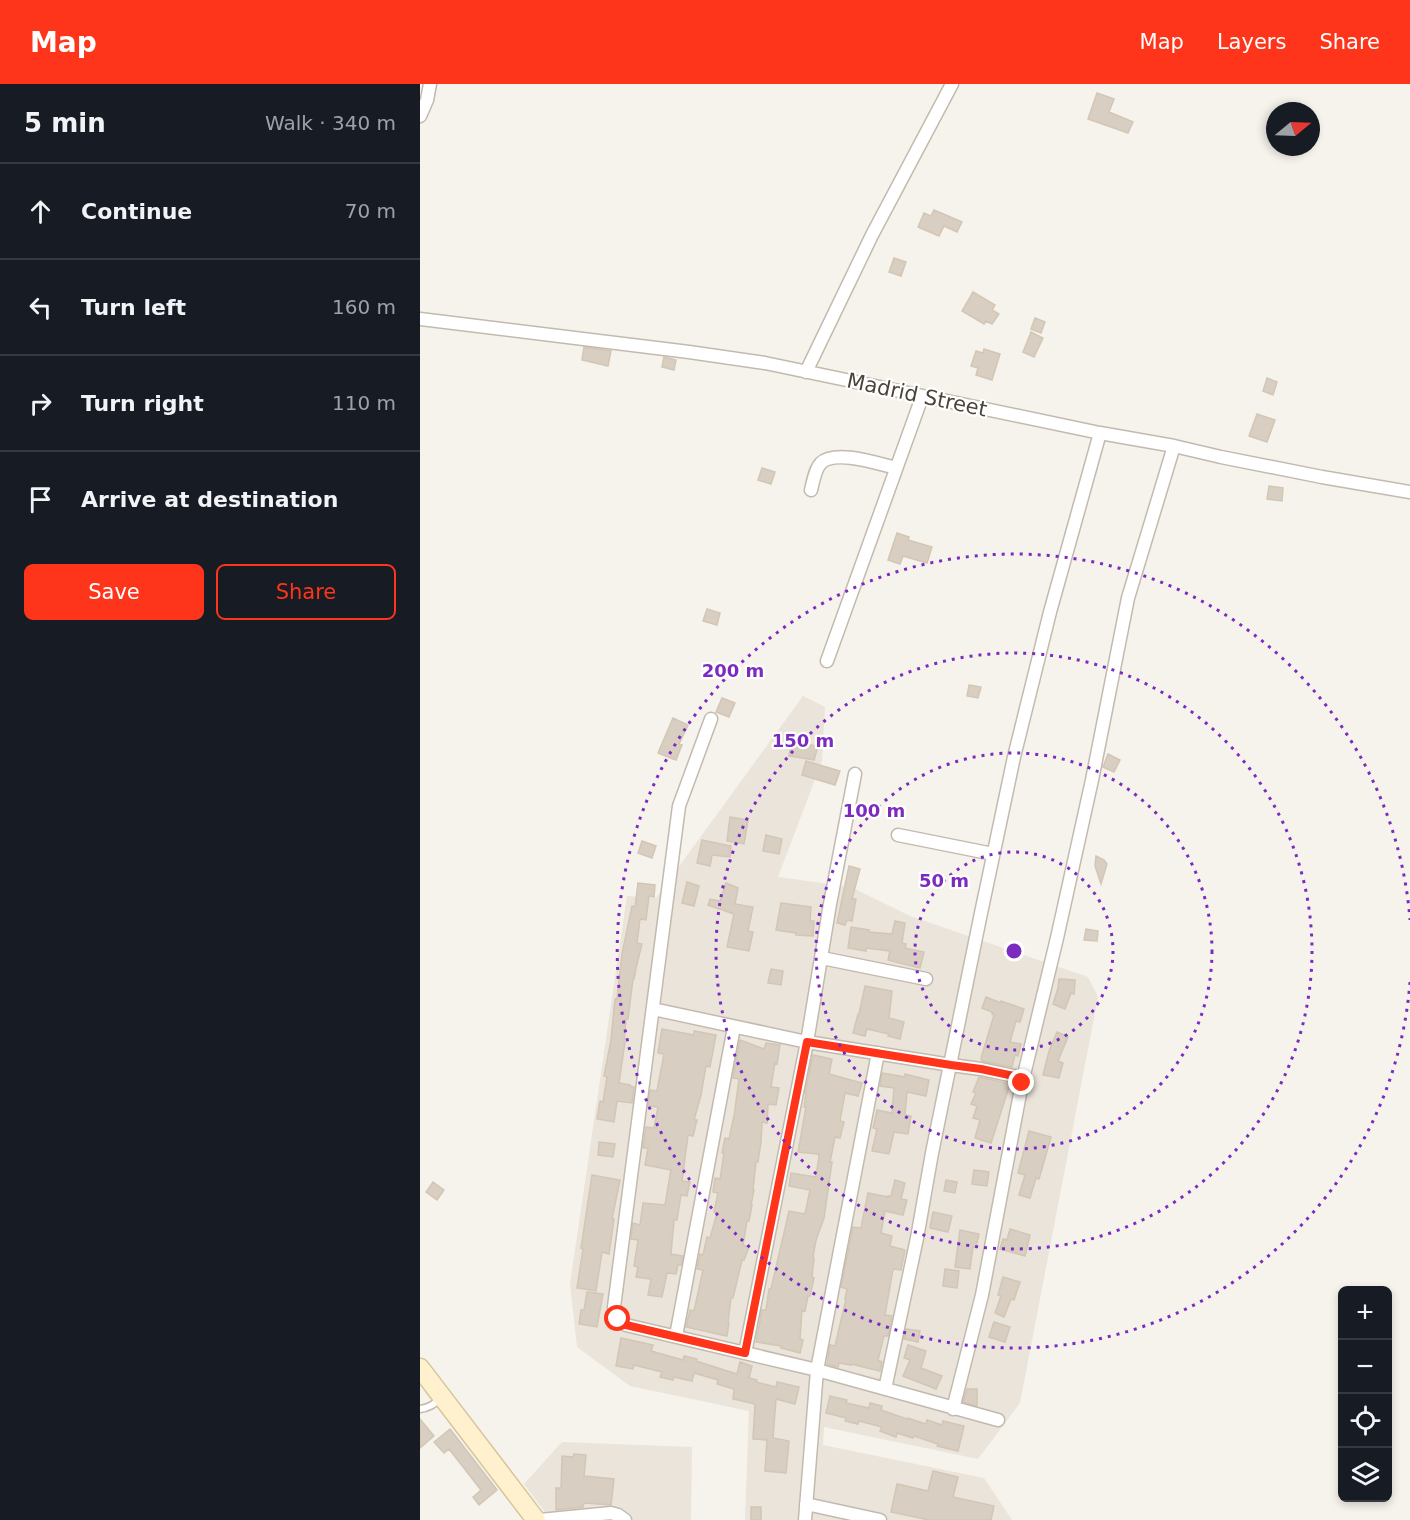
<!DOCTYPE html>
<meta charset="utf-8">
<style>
:root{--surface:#171b24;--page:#20242c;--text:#f1f3f6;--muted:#9ea1a6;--line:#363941;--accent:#fe351a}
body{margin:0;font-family:"DejaVu Sans",sans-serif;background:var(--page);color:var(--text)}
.controls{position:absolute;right:18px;bottom:18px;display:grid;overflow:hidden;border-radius:9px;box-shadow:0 3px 9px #0003}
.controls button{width:54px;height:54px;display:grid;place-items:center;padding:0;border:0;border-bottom:2px solid var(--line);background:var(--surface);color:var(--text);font:30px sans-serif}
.compass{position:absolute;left:846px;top:18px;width:54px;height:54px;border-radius:50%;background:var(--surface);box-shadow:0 3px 9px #0003;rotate:71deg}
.stop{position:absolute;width:18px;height:18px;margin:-14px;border:4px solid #fe351a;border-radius:50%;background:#fff}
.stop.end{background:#fe351a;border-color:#fff;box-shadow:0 2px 6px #0008}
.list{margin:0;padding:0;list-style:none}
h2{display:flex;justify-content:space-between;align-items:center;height:78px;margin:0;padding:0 24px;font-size:26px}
h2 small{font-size:20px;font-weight:400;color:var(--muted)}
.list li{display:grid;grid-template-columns:39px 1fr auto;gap:18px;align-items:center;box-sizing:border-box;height:96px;padding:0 24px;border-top:2px solid var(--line)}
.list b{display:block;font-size:22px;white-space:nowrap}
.list em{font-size:20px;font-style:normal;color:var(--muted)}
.actions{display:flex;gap:12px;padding:18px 24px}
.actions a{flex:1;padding:14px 0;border:2px solid var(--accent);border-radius:9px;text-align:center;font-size:21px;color:var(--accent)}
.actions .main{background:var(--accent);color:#fff}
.icon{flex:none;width:33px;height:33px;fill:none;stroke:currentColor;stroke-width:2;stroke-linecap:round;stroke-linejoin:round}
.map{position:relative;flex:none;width:990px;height:1436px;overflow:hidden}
header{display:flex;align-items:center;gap:36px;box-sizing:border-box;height:84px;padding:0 30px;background:var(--accent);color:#fff}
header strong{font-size:28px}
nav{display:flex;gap:33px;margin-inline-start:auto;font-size:21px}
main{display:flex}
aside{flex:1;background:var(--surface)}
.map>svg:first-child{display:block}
</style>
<header>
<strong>Map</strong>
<nav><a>Map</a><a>Layers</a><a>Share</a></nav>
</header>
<main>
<aside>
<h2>5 min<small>Walk · 340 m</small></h2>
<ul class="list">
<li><svg class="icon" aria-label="ahead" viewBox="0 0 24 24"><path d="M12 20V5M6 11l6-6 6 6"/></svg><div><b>Continue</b></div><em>70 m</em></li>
<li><svg class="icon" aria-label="left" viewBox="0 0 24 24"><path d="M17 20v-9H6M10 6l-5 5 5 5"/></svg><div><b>Turn left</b></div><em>160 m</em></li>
<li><svg class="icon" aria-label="right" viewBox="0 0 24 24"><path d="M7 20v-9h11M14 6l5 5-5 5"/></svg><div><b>Turn right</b></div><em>110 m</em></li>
<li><svg class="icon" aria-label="arrive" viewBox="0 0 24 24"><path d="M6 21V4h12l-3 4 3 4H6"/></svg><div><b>Arrive at destination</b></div></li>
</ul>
<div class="actions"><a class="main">Save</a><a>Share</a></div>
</aside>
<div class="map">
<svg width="990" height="1436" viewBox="0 0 990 1436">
<rect width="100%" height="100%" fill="#f6f3ec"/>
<!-- residential -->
<path fill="#eae4da" d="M383,612L405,623L402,677L358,793L431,803L490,832L668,893L678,913L600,1319L558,1375L404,1343L403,1361L564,1394L592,1436H325L329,1327L210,1302L157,1263L150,1200L207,812L236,814Z
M142,1358L272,1363L271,1436H131L104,1400Z"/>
<!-- building -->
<path fill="#d8cec1" stroke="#d3c6b4" stroke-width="1.5" d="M677,9L694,15L689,28L713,38L708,49L668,35Z
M514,126L542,138L537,148L524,142L519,152L498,143L504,129L511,132Z
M474,174L486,178L481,192L469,188Z
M553,208L575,221L572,226L579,230L572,240L566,237L564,240L542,227Z
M615,234L625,238L621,249L611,245Z
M611,248L623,254L614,273L603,268Z
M164,263L191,267L188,282L162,276Z
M564,265L580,270L572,296L556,291L558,284L551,282L556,267L563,269Z
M244,273L256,276L254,286L242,283Z
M847,294L857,298L853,311L843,307Z
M837,330L855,336L847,358L829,352Z
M342,384L355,388L351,400L338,396Z
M849,402L863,404L862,417L847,415Z
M477,449L489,453L488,456L512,463L507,479L483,472L480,480L468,476Z
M287,525L300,529L297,541L283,537Z
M549,601L561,603L558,614L547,612Z
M302,614L315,619L309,633L296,628Z
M253,634L268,641L259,660L262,661L256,676L238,669Z
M371,658L398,662L394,676L369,672Z
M688,670L700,676L694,688L683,683Z
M386,677L420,687L415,701L382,691Z
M310,733L328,736L324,760L307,757Z
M346,751L362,755L359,770L343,767Z
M282,756L311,762L310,773L292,771L290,782L277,779Z
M222,757L236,762L232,774L218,769Z
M676,772L684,776L687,780L681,800L675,782Z
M429,782L440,785L432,815H436L432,837L427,836L425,841L417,839Z
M267,798L279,802L274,822L262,819Z
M218,799L235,801L234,813L229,812L226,836L220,835L217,859L222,860L216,884L214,895H213L208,935H206L204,958H205L199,999L210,1001V1002L214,1003L212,1019L197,1017L194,1038L177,1035L180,1017L183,1018L187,993L184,992L191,956L195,915H197L202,870L212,822L215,823Z
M306,799L318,804L315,820L333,823L328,847L333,848L329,867L307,863L314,830L288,821L290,815L300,817Z
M361,819L391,823L390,837H394L393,852L376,851V849L356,846Z
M475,837L485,839L482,859L486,860L485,864L504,868L500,884L468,876L470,867L446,864V867L428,864L431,843L449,846V848L472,850Z
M666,845L678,847L677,857L664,856Z
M351,885L363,887L361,901L348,899Z
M639,895L655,896L654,910L651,909L645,925L633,920L638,904Z
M445,902L472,907L469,934L484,938L480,955L468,952L469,950L447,945L445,952L433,949L438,930H439Z
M566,913L581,919V917L604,925L600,938L596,937L590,958L601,960L598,972L595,971L592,983L562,977L561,974L574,931L572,930V928L562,924Z
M242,945L274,951V947L296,951L290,983L286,982L281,1011L274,1036H277L273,1052L268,1051L262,1097L270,1098L267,1112L261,1111L257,1136H254L251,1170L263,1172L261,1181H258L256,1190L247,1189L242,1213L228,1211L231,1195L216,1193L218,1183L214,1182L218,1156L211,1155L213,1139L220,1141L223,1119L245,1121L251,1086L225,1081L228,1064H223L226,1043L234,1044L238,1023L228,1022L230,1006L237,1007L244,970L238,969Z
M637,948L648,953L638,977L643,979L639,994L623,991L629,967Z
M320,956L344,965L346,959L360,961L357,980L355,979L351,1003L359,1004L356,1021L348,1020L347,1039L342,1038L341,1058L338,1078H336L333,1106H334L331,1121H332L329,1137H327L323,1161L329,1163L324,1176H322L313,1214H311L308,1238L309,1239L307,1252L266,1243L270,1226L274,1227L283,1186L277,1185L280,1170L283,1171L287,1153L290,1154L297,1129L294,1128L298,1109L293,1108L295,1094L300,1095L304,1069H302L305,1054L309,1055L314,1032L319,995L313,994Z
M393,971L412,975L409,990L442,999L438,1012L425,1009L420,1037L424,1038L420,1054L415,1053L410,1078H412L404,1134L396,1156L393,1173L394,1174L392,1193L394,1194L390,1212H388L385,1227L382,1226L380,1255L383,1256L380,1269L361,1264V1262L336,1258L342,1226H346L349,1205H351L369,1127L385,1130L390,1106L369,1102L371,1089L396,1093L399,1072L398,1070L378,1068L386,1023H384L386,1009H385Z
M462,989L485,993V990L509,996L506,1012L487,1008L485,1031L491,1032L488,1050L474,1048L469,1070L452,1067L457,1045L453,1044L457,1026L472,1029L474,1004L460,1002Z
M559,993L590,1000L571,1059L555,1054L560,1036L553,1034L557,1022L551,1020L556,1009L553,1008Z
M609,1047L631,1053L619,1095L616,1094L610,1114L599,1111L605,1091L598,1089Z
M179,1058L195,1060L193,1073L178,1071Z
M554,1086L569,1088L567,1102L552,1100Z
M172,1091L200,1096L192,1135H194L189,1170L182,1168L176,1207L157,1204L163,1165L161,1164Z
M475,1096L485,1099L481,1115L487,1116L483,1131L465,1127L461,1149L472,1152L470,1162L485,1166L481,1186L473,1185L465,1231L472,1232L468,1252H464L458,1276L462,1278L460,1287L431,1280V1281L419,1279L418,1283L407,1280L410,1261L415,1262L426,1215H425L427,1205L421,1203L433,1143L441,1144L448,1109L468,1113V1112H471Z
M526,1096L537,1098L535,1109L524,1107Z
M13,1098L24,1106L17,1116L6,1108Z
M513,1128L532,1132L528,1148L510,1144Z
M590,1145L610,1151L605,1172L580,1165L583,1155L587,1156Z
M540,1146L559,1150L556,1163H553L550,1185L535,1183Z
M525,1185L539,1187L537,1204L523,1202Z
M583,1193L600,1198L594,1216L591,1215L584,1233L575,1229L581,1212L578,1211Z
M167,1208L183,1210L177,1243L159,1240L161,1226H164Z
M574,1238L590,1243L585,1258L569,1253Z
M486,1245L500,1247L498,1258L484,1255Z
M201,1254L233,1261L231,1267L263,1276L264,1272L277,1275L276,1277L317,1290L320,1278L332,1282L329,1294L337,1296L336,1298L356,1303L357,1298L379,1303L375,1320L356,1315L353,1354L369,1357L366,1389L345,1387L347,1356L333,1355L335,1320L313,1315L314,1305L297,1300L298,1296L274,1289L272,1297L254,1293L253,1296L240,1293L242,1288L214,1281L213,1285L196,1282Z
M488,1261L506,1267L501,1284L522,1292L516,1305L483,1292L490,1276L484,1274Z
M547,1305H557V1322L543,1318Z
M410,1312L427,1316L426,1319L449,1324L450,1319L462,1322L461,1326L487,1335L488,1334L506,1340L507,1336L522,1341L523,1337L544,1342L538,1367L517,1362L518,1360L494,1352L493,1354L477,1349L476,1353L460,1347L462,1343L439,1337L438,1340L425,1337L426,1334L406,1329Z
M0,1335L14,1352L0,1364Z
M30,1345L77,1406L59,1421L53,1413L61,1406L29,1365L24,1369L14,1358Z
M154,1370L166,1371L164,1392L194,1395L191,1421L164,1419L163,1423L136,1426V1404H141L142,1372L153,1373Z
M513,1387L538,1393L533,1413L574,1422L571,1436H509L471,1428L477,1400L508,1407Z
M331,1423H341V1436H331Z"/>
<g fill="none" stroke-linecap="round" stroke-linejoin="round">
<!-- service casing -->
<g stroke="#c2baae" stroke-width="9">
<path id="service" d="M0,1325C9,1324 14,1320 20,1315"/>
</g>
<!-- minor casing -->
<g stroke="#c2baae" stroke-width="15">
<path id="minor" d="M0,32L7,16L10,0
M0,235L269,268L345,279L680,349L754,362L801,373L902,393L990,408
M386,288L452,151L532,0
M391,406C393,398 395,385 401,379C415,365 459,380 476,384
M407,577L502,313
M291,635L259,722L194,1223L198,1235L206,1241L397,1286L578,1336
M478,751L573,770
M402,874L506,895
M233,925L387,958L531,981L561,985L603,994
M256,1252L314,943
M325,1269L387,958L410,820L435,690
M465,1305L497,1154L512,1069L561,829L594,673L630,528L680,349
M533,1325L562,1211L602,999L637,854L672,696L708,514L754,362
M386,1420L460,1436
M120,1436L191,1429L198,1431L205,1436
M385,1436L397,1286L458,969"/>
</g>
<!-- secondary casing -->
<g stroke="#d7c59b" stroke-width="21">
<path id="secondary" d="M0,1284L116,1436"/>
</g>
<!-- service -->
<use href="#service" stroke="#fff" stroke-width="6"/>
<!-- minor -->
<use href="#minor" stroke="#fff" stroke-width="12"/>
<!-- secondary -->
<use href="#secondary" stroke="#fff1cd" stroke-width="18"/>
</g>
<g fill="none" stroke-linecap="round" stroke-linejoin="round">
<!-- route -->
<path stroke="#fe351a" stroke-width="8" d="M198,1235L206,1241L325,1269L387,958L531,981L561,985L603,994L602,999"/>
</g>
<!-- distance rings -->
<g fill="none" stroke="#7b2cbf" stroke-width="3" stroke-dasharray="3 6">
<circle cx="594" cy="867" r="99"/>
<circle cx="594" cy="867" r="198"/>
<circle cx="594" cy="867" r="298"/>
<path d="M990 898A397 397 0 1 1 990 836"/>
</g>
<g text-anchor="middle" stroke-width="4.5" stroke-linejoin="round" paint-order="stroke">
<!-- street labels -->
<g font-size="21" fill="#4b4339" stroke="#fff">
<text transform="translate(497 311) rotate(12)" y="7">Madrid Street</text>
</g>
</g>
<circle cx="594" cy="867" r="9" fill="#7b2cbf" stroke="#fff" stroke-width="3"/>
<g font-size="18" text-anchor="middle" font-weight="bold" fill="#7b2cbf" stroke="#fff" stroke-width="4.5" stroke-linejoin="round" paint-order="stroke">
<text x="313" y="593">200 m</text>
<text x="383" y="663">150 m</text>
<text x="454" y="733">100 m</text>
<text x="524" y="803">50 m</text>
</g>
</svg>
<div class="controls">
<button>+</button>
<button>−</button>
<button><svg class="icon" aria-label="locate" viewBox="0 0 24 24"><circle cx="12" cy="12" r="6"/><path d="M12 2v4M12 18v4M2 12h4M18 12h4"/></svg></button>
<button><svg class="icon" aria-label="layers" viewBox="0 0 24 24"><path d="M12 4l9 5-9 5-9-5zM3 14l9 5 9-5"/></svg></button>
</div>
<svg class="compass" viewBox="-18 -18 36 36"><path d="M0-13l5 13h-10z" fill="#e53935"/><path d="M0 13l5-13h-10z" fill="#9ea1a6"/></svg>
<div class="stop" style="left:198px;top:1235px"></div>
<div class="stop end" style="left:602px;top:999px"></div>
</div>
</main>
